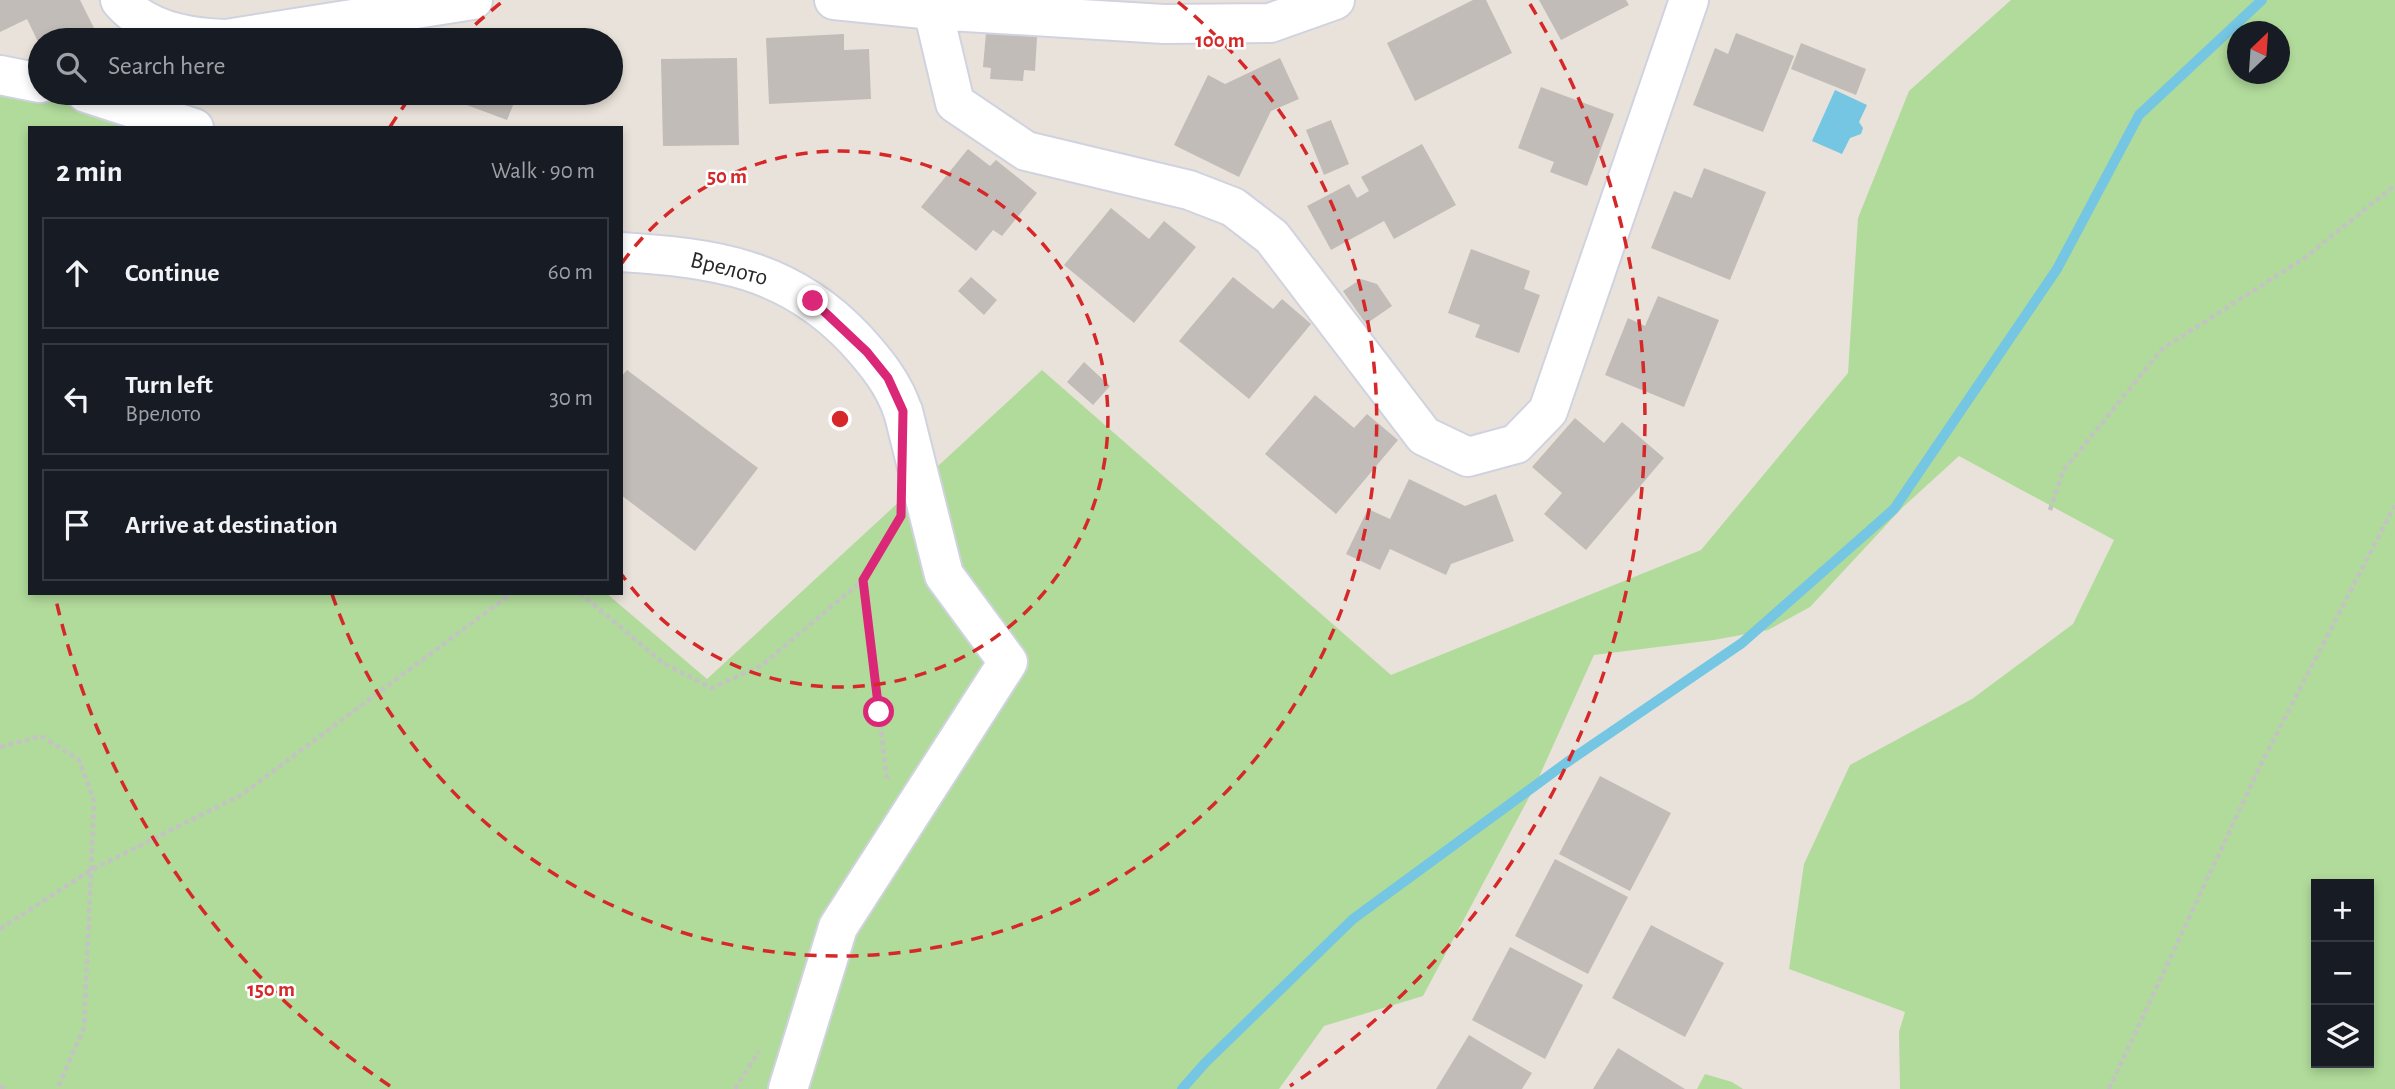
<!DOCTYPE html>
<meta charset="utf-8">
<style>
:root{--surface:#171b24;--page:#242831;--text:#f1f3f6;--muted:#9ea1a6;--line:#363941}
body{margin:0;font-family:"Alegreya Sans",sans-serif;background:var(--page);color:var(--text)}
.controls{position:absolute;right:21px;bottom:21px;display:grid;overflow:hidden;border-radius:0px;box-shadow:0 4px 10px #0003}
.controls button{width:63px;height:63px;display:grid;place-items:center;padding:0;border:0;border-bottom:2px solid var(--line);background:var(--surface);color:var(--text);font:35px sans-serif}
.compass{position:absolute;left:2227px;top:21px;width:63px;height:63px;border-radius:50%;background:var(--surface);box-shadow:0 4px 10px #0003;rotate:25deg}
.stop{position:absolute;width:21px;height:21px;margin:-16px;border:5px solid #db2777;border-radius:50%;background:#fff}
.stop.end{background:#db2777;border-color:#fff;box-shadow:0 2px 7px #0008}
.list{margin:0;padding:0;list-style:none}
h2{display:flex;justify-content:space-between;align-items:center;height:91px;margin:0;padding:0 28px;font-size:30px}
h2 small{font-size:23px;font-weight:400;color:var(--muted)}
.list li{display:grid;grid-template-columns:46px 1fr auto;gap:21px;align-items:center;box-sizing:border-box;height:112px;margin:0 14px 14px;padding:0 14px;border:2px solid var(--line);border-radius:0px}
.list b{display:block;font-size:26px;white-space:nowrap}
.list p{margin:0;font-size:23px;white-space:nowrap;color:var(--muted)}
.list em{font-size:23px;font-style:normal;color:var(--muted)}
.icon{flex:none;width:38px;height:38px;fill:none;stroke:currentColor;stroke-width:2;stroke-linecap:round;stroke-linejoin:round}
.map{position:relative;flex:none;width:2395px;height:1089px;overflow:hidden}
.search{position:absolute;background:var(--surface);box-shadow:0 4px 10px #0003;left:28px;top:28px;width:595px;height:77px;display:flex;align-items:center;gap:18px;box-sizing:border-box;padding:0 24px;border-radius:38px;color:var(--muted);font-size:26px}
.panel{position:absolute;background:var(--surface);box-shadow:0 4px 10px #0003;left:28px;top:126px;width:595px;height:469px;border-radius:0px}
.map>svg:first-child{display:block}
</style>
<div class="map">
<svg width="2395" height="1089" viewBox="0 0 2395 1089">
<rect width="100%" height="100%" fill="#e9e2da"/>
<!-- green -->
<path fill="#b1db9b" fill-rule="evenodd" d="M2011,0H2395V1089H1900L1899,1032L1905,1012L1789,969L1804,864L1850,765L1972,699L2073,624L2114,540L1959,456L1902,508L1810,607L1768,630L1714,640L1594,655L1534,788L1423,996L1324,1026L1279,1089H0V75L40,93H86L194,128H30V593H606L707,679L1042,370L1391,675L1701,550L1848,373L1858,218L1909,91ZM2238,32H2280V74H2238ZM2316,884H2369V1063H2316Z
M1705,1074L1732,1082L1743,1089H1697Z"/>
<!-- water -->
<path fill="#75c6e3" d="M1835,90L1867,105L1859,122L1863,128L1861,134L1850,138L1842,154L1812,141Z"/>
<g fill="none" stroke-linecap="round" stroke-linejoin="round">
<!-- stream -->
<path stroke="#75c6e3" stroke-width="10" d="M1182,1089L1205,1063L1353,919L1566,763L1742,643L1894,509L2057,269L2139,115L2262,0"/>
</g>
<!-- building -->
<path fill="#c1bcb7" d="M0,0H80L95,30L74,40H40V46L27,19L0,32Z
M1473,0H1486L1512,53L1415,101L1387,43Z
M1539,0H1626L1629,5L1561,40Z
M463,31L489,40H460Z
M986,33L1037,37L1035,71L1024,70L1023,81L990,79L991,68L983,67Z
M1736,33L1794,56L1763,132L1693,105L1715,48L1728,54Z
M558,34L561,40H544Z
M844,34V50L869,49L871,99L769,104L766,38Z
M1801,43L1866,69L1856,95L1791,69Z
M737,58L739,145L663,146L661,59Z
M1280,58L1299,99L1271,111L1239,177L1174,145L1208,75L1225,84Z
M1541,87L1614,114L1587,186L1550,172L1554,162L1518,148Z
M441,93H527L516,98L507,120L440,95Z
M1331,120L1349,164L1324,175L1306,130Z
M1422,144L1456,205L1394,239L1384,221L1331,250L1307,206L1349,184L1357,198L1369,191L1361,177Z
M968,149L990,166L996,160L1037,193L1002,236L993,230L976,251L921,207Z
M1704,168L1766,192L1730,280L1651,248L1674,191L1692,198Z
M1111,208L1149,239L1164,221L1196,247L1134,323L1064,265Z
M1471,249L1530,271L1524,289L1540,295L1519,353L1475,337L1480,325L1448,313Z
M971,277L997,300L984,315L958,291Z
M1233,277L1273,309L1282,299L1311,324L1249,399L1179,341Z
M1361,279L1377,284L1392,306L1366,324L1343,291Z
M1658,296L1719,320L1684,407L1605,375L1628,318L1645,326Z
M1084,362L1110,386L1093,405L1067,382Z
M627,370L758,468L695,551L621,495V377Z
M1315,395L1354,428L1367,414L1398,440L1336,514L1265,454Z
M1575,418L1604,443L1622,422L1664,458L1586,550L1544,514L1562,493L1532,467Z
M1409,479L1465,506L1496,494L1514,541L1451,564L1446,575L1390,549L1380,570L1346,554L1368,509L1390,519Z
M1600,776L1671,813L1630,891L1559,854Z
M1555,859L1628,897L1588,974L1515,936Z
M1651,925L1724,963L1685,1037L1612,998Z
M1510,947L1583,985L1545,1059L1472,1020Z
M1469,1035L1532,1073L1522,1089H1436Z
M1618,1048L1685,1089H1593Z"/>
<g fill="none" stroke-linecap="round" stroke-linejoin="round">
<!-- minor casing -->
<g stroke="#d0d3df" stroke-width="42">
<path id="minor" d="M120,0C145,31 190,38 226,39L473,0
M834,0L933,10L1164,24L1270,23L1335,0
M933,10L955,103L1026,151L1189,190L1233,207L1272,237L1424,436L1468,457L1516,444L1548,411L1689,0
M0,75L40,83
M86,93L194,128
M621,252C715,258 789,268 856,340C876,362 894,384 903,412
M788,1089L838,927L1008,662L944,575L903,411"/>
</g>
<!-- path -->
<path stroke="#c3c3c3" stroke-width="4.5" stroke-dasharray="5 3.5" stroke-linecap="butt" d="M2050,510L2063,471L2162,349L2303,259L2395,185
M863,580L887,780
M580,593L663,663L712,688L762,665L863,580L894,527
M0,747L41,736L79,760L94,801L84,1028L57,1089
M0,929L91,870L241,795L512,593
M0,1086L5,1089
M735,1089L759,1051
M2109,1089L2261,764L2395,505"/>
<!-- minor -->
<use href="#minor" stroke="#fff" stroke-width="38"/>
</g>
<g fill="none" stroke-linecap="round" stroke-linejoin="round">
<!-- route -->
<path stroke="#db2777" stroke-width="9" d="M813,301L867,352L888,378L903,411L901,516L863,580L879,712"/>
</g>
<!-- distance rings -->
<g fill="none" stroke="#d62828" stroke-width="3.5" stroke-dasharray="12 9">
<path d="M622 263A268 268 0 1 1 622 575"/>
<path d="M390 127A537 537 0 0 1 411 96M460 39A537 537 0 0 1 502 2M1178 2A537 537 0 1 1 332 594"/>
<path d="M390 1086A805 805 0 0 1 56 600M1530 4A805 805 0 0 1 1290 1086"/>
</g>
<g text-anchor="middle" stroke-width="5" stroke-linejoin="round" paint-order="stroke">
<!-- street labels -->
<g font-size="24" fill="#272727" stroke="#fff">
<text transform="translate(729 268) rotate(14)" y="8">Врелото</text>
</g>
</g>
<circle cx="840" cy="419" r="10" fill="#d62828" stroke="#fff" stroke-width="3.5"/>
<g font-size="21" text-anchor="middle" font-weight="bold" fill="#d62828" stroke="#fff" stroke-width="5" stroke-linejoin="round" paint-order="stroke">
<text x="1220" y="47">100 m</text>
<text x="727" y="183">50 m</text>
<text x="271" y="996">150 m</text>
</g>
</svg>
<div class="controls">
<button>+</button>
<button>−</button>
<button><svg class="icon" aria-label="layers" viewBox="0 0 24 24"><path d="M12 4l9 5-9 5-9-5zM3 14l9 5 9-5"/></svg></button>
</div>
<svg class="compass" viewBox="-18 -18 36 36"><path d="M0-13l5 13h-10z" fill="#e53935"/><path d="M0 13l5-13h-10z" fill="#9ea1a6"/></svg>
<div class="stop" style="left:879px;top:712px"></div>
<div class="stop end" style="left:813px;top:301px"></div>
<div class="search"><svg class="icon" aria-label="search" viewBox="0 0 24 24"><circle cx="10" cy="10" r="6"/><path d="M15 15l6 6"/></svg>Search here</div>
<section class="panel">
<h2>2 min<small>Walk · 90 m</small></h2>
<ul class="list">
<li><svg class="icon" aria-label="ahead" viewBox="0 0 24 24"><path d="M12 20V5M6 11l6-6 6 6"/></svg><div><b>Continue</b></div><em>60 m</em></li>
<li><svg class="icon" aria-label="left" viewBox="0 0 24 24"><path d="M17 20v-9H6M10 6l-5 5 5 5"/></svg><div><b>Turn left</b><p>Врелото</p></div><em>30 m</em></li>
<li><svg class="icon" aria-label="arrive" viewBox="0 0 24 24"><path d="M6 21V4h12l-3 4 3 4H6"/></svg><div><b>Arrive at destination</b></div></li>
</ul>
</section>
</div>
